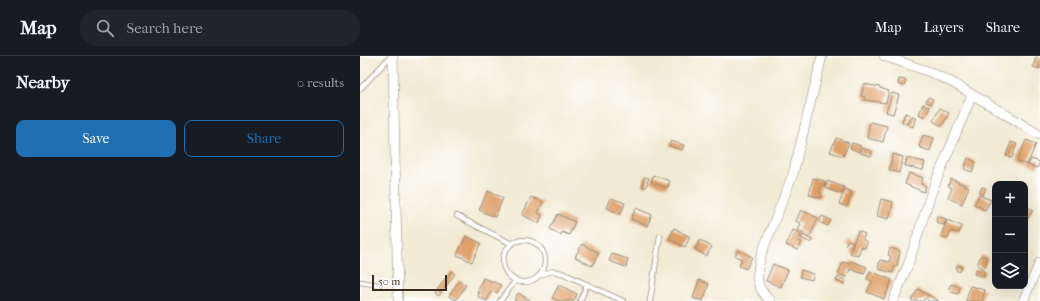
<!DOCTYPE html>
<meta charset="utf-8">
<style>
:root{--surface:#171b24;--page:#20242c;--text:#f1f3f6;--muted:#9ea1a6;--line:#363941;--accent:#1f6fb2}
body{margin:0;font-family:"IM FELL French Canon",serif;background:var(--page);color:var(--text)}
.controls{position:absolute;right:12px;bottom:12px;display:grid;overflow:hidden;border-radius:8px;box-shadow:0 4px 16px #0002}
.controls button{width:36px;height:36px;display:grid;place-items:center;padding:0;border:0;border-bottom:1px solid var(--line);background:var(--surface);color:var(--text);font:20px sans-serif}
.scale{position:absolute;left:12px;bottom:10px;width:75px;box-sizing:border-box;padding-left:4px;border:2px solid #3b2a1e;border-top:0;font-size:11px;line-height:14px;white-space:nowrap;color:#3b2a1e;-webkit-text-stroke:3px #fff;paint-order:stroke}
.list{margin:0;padding:0;list-style:none}
h2{display:flex;justify-content:space-between;align-items:center;height:52px;margin:0;padding:0 16px;font-size:17px}
h2 small{font-size:13px;font-weight:400;color:var(--muted)}
.actions{display:flex;gap:8px;padding:12px 16px}
.actions a{flex:1;padding:9px 0;border:1px solid var(--accent);border-radius:8px;text-align:center;font-size:14px;color:var(--accent)}
.actions .main{background:var(--accent);color:#fff}
.icon{flex:none;width:22px;height:22px;fill:none;stroke:currentColor;stroke-width:2;stroke-linecap:round;stroke-linejoin:round}
.map{position:relative;flex:none;width:680px;height:245px;overflow:hidden}
header{display:flex;align-items:center;gap:24px;box-sizing:border-box;height:56px;padding:0 20px;background:var(--surface);border-bottom:1px solid var(--line)}
header strong{font-size:19px}
nav{display:flex;gap:22px;margin-inline-start:auto;font-size:14px}
.search{width:280px;height:36px;background:var(--page);display:flex;align-items:center;gap:10px;box-sizing:border-box;padding:0 14px;border-radius:22px;color:var(--muted);font-size:15px}
main{display:flex}
aside{flex:1;background:var(--surface)}
.map>svg:first-child{display:block}
</style>
<header>
<strong>Map</strong>
<div class="search"><svg class="icon" aria-label="search" viewBox="0 0 24 24"><circle cx="10" cy="10" r="6"/><path d="M15 15l6 6"/></svg>Search here</div>
<nav><a>Map</a><a>Layers</a><a>Share</a></nav>
</header>
<main>
<aside>
<h2>Nearby<small>0 results</small></h2>
<ul class="list">
</ul>
<div class="actions"><a class="main">Save</a><a>Share</a></div>
</aside>
<div class="map">
<svg width="680" height="245" viewBox="0 0 680 245">
<rect width="100%" height="100%" fill="#fff"/>
<filter id="ink" filterUnits="userSpaceOnUse"><feTurbulence type="fractalNoise" baseFrequency=".025" numOctaves="2"/><feDisplacementMap in="SourceGraphic" scale="8" xChannelSelector="R" yChannelSelector="G"/><feConvolveMatrix kernelMatrix="1 2 1 2 8 2 1 2 1" color-interpolation-filters="sRGB"/></filter>
<filter id="wash" filterUnits="userSpaceOnUse"><feTurbulence type="fractalNoise" baseFrequency=".012" numOctaves="4" result="noise"/><feDisplacementMap in="SourceGraphic" scale="16" xChannelSelector="R" yChannelSelector="G"/><feGaussianBlur stdDeviation="0.9" result="paint"/><feColorMatrix in="noise" values="0 0 0 0 0 0 0 0 0 0 0 0 0 0 0 0 0 1.4 0 .05"/><feComposite in="paint" operator="in"/></filter>
<g filter="url(#wash)">
<rect width="100%" height="100%" fill="#f2ead3"/>
<g id="blocks">
<!-- building -->
<path fill="#df9f66" d="M676,1L680,3V13L673,11Z
M539,23L546,24L544,30L538,28Z
M504,28L520,31V32L529,35L526,47L504,44L505,41L501,40Z
M532,37L539,39L533,58L526,56Z
M568,41L573,43L571,48L566,46Z
M563,48L570,51L565,61L559,58Z
M580,52L589,57L582,70L573,65Z
M545,57L550,59L547,68L542,66Z
M552,60L556,61L553,71L548,69Z
M510,66L527,70L523,86L507,82Z
M563,79L574,82L570,95L559,91Z
M476,82L489,87L483,100L470,96Z
M666,84L676,88L667,109L657,105Z
M311,85L324,89L322,94L309,90Z
M651,86L657,88L652,102L646,100Z
M492,87L501,90L499,96L490,92Z
M502,92L512,95L511,100L500,97Z
M533,98L543,101L539,117L529,114Z
M547,102L565,106L563,114L545,110Z
M608,102L616,106L612,116L604,113Z
M671,103L680,106L677,112L668,109Z
M549,117L563,122L561,128L566,130L564,136L545,128Z
M293,119L310,125L307,132L291,126Z
M284,121L289,122L286,131L282,130Z
M453,122L465,125L464,130L461,129L459,136L462,137L461,142L449,139Z
M591,123L609,131L602,148L588,142L592,132L588,130Z
M467,125L484,131L481,138L465,132Z
M622,131L626,132L623,139L619,137Z
M485,133L492,136L487,151L479,148Z
M128,135L143,142L135,161L119,154Z
M619,139L631,144L625,154L614,148Z
M171,141L183,146L178,157L182,159L179,167L162,159Z
M251,142L265,147L261,158L247,152Z
M521,143L533,146L529,163L517,160Z
M665,149L673,154L665,167Z
M276,152L292,159L287,170L271,163Z
M441,154L458,162L450,180L438,174L441,168L436,165Z
M198,158L215,166L209,179L202,176L201,179L190,173Z
M462,160L471,164L468,170L459,166Z
M577,160L586,163L584,169L576,166Z
M587,164L602,170L599,177L591,175L588,183L581,180Z
M314,172L330,181L325,191L309,183Z
M433,174L441,178L438,185L442,186L438,194L426,189Z
M498,175L505,178L503,184L507,186L505,192L501,191L498,200L490,197Z
M443,179L452,184L451,187L441,182Z
M106,180L121,187L112,206L97,199Z
M340,184L352,191L346,200L335,193Z
M488,184L493,186L491,191L485,189Z
M222,188L239,197L232,210L215,201Z
M530,192L540,195L537,211L535,210L533,217L518,213L520,204L529,206L531,200L528,199Z
M378,194L392,201L386,213L379,210L382,203L375,200Z
M252,198L268,203L266,211L249,205Z
M621,199L628,202L624,212L617,209Z
M491,205L507,211L504,218L490,213L487,221L478,218L483,206L489,208Z
M413,208L428,214L421,231L406,225Z
M597,209L602,211L600,216L596,214Z
M620,212L625,216L623,221L614,218L616,213L620,214Z
M441,214L454,218L452,224L440,221Z
M91,215L95,218L79,240L75,237Z
M510,215L532,224L524,243L507,236L512,225L507,223Z
M478,221L486,224L485,228L476,225Z
M123,222L141,229L137,237L131,235L127,245L118,241L119,237L117,236Z
M99,224L106,229L96,244L89,240Z
M339,224L349,228L343,245L333,242Z
M591,228L600,231L598,238L588,235Z
M199,229L217,238L214,245H198L192,242Z
M610,230L625,234L622,245H606Z
M558,233L579,245H569L565,242L563,245H553L551,244Z
M158,237L171,245H154Z"/>
</g>
</g>
<g filter="url(#ink)">
<use href="#blocks" fill-opacity="0" stroke="#968a78" stroke-width="1"/>
<g fill="none" stroke-linecap="round" stroke-linejoin="round">
<!-- service casing -->
<g stroke="#968a78" stroke-width="6">
<path id="service" d="M0,33L31,0
M97,160L152,188
M143 205a21 21 0 1 1 42 0a21 21 0 1 1-42 0Z
M180,219L193,215L202,217L263,245
M0,226L19,229
M140,245L156,224
M220,245L227,228
M290,245L300,180"/>
</g>
<!-- minor casing -->
<g stroke="#968a78" stroke-width="10">
<path id="minor" d="M33,0L38,245
M524,0L570,16L593,27L680,79
M411,245C394,231 396,219 401,199L433,118L462,0
M533,245L548,209L572,135L612,39
M663,245L680,206"/>
</g>
<!-- service -->
<use href="#service" stroke="#fff" stroke-width="4.5"/>
<!-- minor -->
<use href="#minor" stroke="#fff" stroke-width="9"/>
</g>
</g>
</svg>
<div class="controls">
<button>+</button>
<button>−</button>
<button><svg class="icon" aria-label="layers" viewBox="0 0 24 24"><path d="M12 4l9 5-9 5-9-5zM3 14l9 5 9-5"/></svg></button>
</div>
<div class="scale">50 m</div>
</div>
</main>
